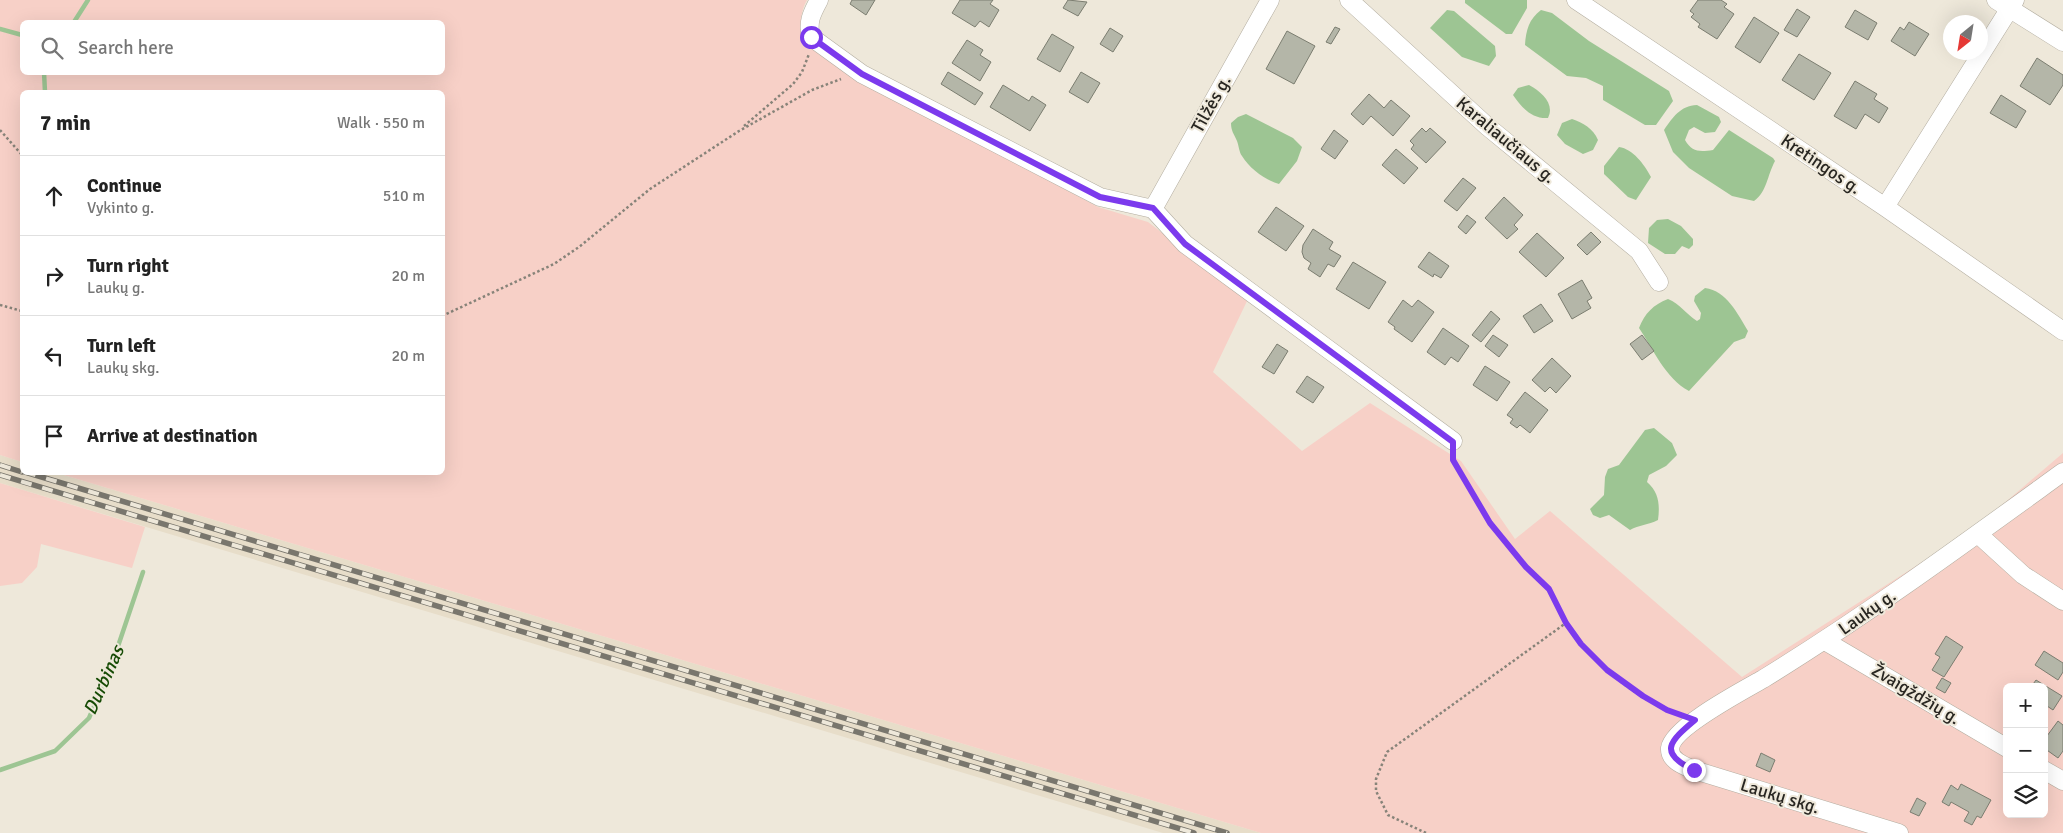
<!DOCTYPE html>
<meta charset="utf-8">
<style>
:root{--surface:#fff;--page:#f2f2f2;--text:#222;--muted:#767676;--line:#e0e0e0}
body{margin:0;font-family:Signika,sans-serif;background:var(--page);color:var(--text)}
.controls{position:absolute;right:15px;bottom:15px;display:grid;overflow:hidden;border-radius:8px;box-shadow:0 5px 20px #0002}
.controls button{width:45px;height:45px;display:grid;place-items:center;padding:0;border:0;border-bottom:1px solid var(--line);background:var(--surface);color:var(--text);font:25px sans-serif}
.compass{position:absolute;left:1943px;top:15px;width:45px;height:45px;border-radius:50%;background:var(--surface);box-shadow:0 5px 20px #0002;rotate:210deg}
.stop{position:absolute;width:15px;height:15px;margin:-11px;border:4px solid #7c3aed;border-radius:50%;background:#fff}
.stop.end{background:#7c3aed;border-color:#fff;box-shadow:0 1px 5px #0008}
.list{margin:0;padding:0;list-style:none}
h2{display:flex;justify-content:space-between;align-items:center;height:65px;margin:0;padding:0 20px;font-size:21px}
h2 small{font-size:16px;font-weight:400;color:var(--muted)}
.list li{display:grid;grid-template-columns:32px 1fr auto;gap:15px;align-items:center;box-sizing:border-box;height:80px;padding:0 20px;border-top:1px solid var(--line)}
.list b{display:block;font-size:19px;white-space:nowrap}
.list p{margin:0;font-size:16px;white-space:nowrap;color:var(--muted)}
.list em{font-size:16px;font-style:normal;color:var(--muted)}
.icon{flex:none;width:28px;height:28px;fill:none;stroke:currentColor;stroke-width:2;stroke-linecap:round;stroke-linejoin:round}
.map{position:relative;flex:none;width:2063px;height:833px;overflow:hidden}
.search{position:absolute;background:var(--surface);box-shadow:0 5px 20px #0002;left:20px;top:20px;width:425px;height:55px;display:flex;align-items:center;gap:12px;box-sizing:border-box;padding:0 18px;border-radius:8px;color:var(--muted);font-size:19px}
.panel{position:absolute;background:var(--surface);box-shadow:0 5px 20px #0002;left:20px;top:90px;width:425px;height:385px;border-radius:8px}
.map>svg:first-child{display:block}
</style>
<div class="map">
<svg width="2063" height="833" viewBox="0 0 2063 833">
<rect width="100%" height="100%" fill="#eee8da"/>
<!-- built -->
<path fill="#e7ddc9" d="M0,455L22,462V472L57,473L1261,833H1163L0,483Z"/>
<!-- green -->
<path fill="#f7d0c7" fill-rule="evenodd" d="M0,0H807C800,12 800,27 802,40L862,83L925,114L1098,207L1148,222L1248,299L1213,372L1302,451L1370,403L1461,461L1515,539L1550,511L1742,677L1974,529L2063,453V833H1261L57,473L442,472V92H22V462L0,455ZM22,22H442V72H22ZM2007,687H2044V814H2007Z
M0,483L145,527L132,568L41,544L37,567L22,583L0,586Z"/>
<!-- water -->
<path fill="#9dc593" d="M1465,0H1527V8L1512,34H1506L1465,3Z
M1447,10L1454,11L1495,46L1496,56L1489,66L1462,57L1430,28Z
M1541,10L1552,13L1589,41L1669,91L1673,101L1656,125H1645L1603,100V86L1586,78L1567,76L1525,45C1526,30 1529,19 1541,10Z
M1529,85C1542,92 1555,104 1548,118C1532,119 1522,108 1513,95L1518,88Z
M1697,105L1719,117L1721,122L1715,132L1705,133L1694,127L1689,130L1685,140C1692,152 1699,152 1713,150L1729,130L1773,158L1775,161C1767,176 1767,192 1754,201L1732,196L1689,168L1673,152L1664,130C1673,117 1680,106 1697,105Z
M1246,114L1293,138L1302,147L1297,161L1279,184C1265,180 1250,169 1242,156C1239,152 1239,146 1237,141C1234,134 1231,131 1231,123L1238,117Z
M1572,119C1583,123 1593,128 1598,140L1593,150L1583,154L1565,144L1557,135L1562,123Z
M1619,147C1633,149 1644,164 1651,177L1636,200L1628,197L1604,174V166Z
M1668,219L1681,226L1693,239V245L1689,249L1682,246L1675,254H1665L1648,243L1649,228L1657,220Z
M1705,288C1727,291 1737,313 1748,331L1745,338L1734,342L1689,391C1666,379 1653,349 1639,328C1645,313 1653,305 1668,299C1680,304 1686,314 1697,321L1700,319L1701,313L1694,301L1695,296Z
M1654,428L1672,443L1677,455L1666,466L1649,475L1647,482C1659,492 1660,505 1658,520C1648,525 1639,525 1630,530L1609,515L1600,518L1593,515L1590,509L1604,495L1605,477L1608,469L1619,465L1645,430Z"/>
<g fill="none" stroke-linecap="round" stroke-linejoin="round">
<!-- stream -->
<path stroke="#9dc593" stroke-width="4.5" d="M74,22L88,0
M0,29L22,35
M44,72L45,92
M0,770L55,751L89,718L111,667L143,572"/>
</g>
<!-- building -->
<path fill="#b4b6a8" stroke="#7b7d70" d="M852,0H875L866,15L850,4Z
M960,0H993L990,4L999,10L989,27L980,21L975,27L952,13Z
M1068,0L1087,2L1078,16L1063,8Z
M1698,0H1721L1727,4L1724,7L1734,14L1717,39L1698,27L1700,24L1691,17L1694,14L1690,11Z
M1797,9L1810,17L1797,37L1784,30Z
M1855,10L1877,23L1868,40L1845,27Z
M1754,17L1779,33L1760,63L1735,47Z
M1909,22L1929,34L1915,56L1891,41L1900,27L1904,30Z
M1335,27L1340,29L1331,44L1326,42Z
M1110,28L1123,36L1113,52L1100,44Z
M1287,31L1315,46L1294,84L1266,69Z
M1052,34L1074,47L1060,72L1037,59Z
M967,40L983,50L980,55L991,62L980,81L952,63Z
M1799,54L1831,73L1814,100L1782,80Z
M2037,58L2063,75V85L2050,105L2020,86Z
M948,72L983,93L975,105L941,84Z
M1081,72L1100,83L1088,103L1069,92Z
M1855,81L1877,94L1874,99L1888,108L1879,123L1865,114L1856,129L1834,116Z
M1003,85L1029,101L1032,96L1046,105L1030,131L990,107Z
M1369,94L1384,108L1391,100L1410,116L1393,136L1371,116L1363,125L1351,114Z
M2001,95L2026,111L2016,128L1990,113Z
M1422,128L1426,132L1430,128L1446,142L1426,163L1411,149L1414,145L1410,141Z
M1334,130L1348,141L1335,159L1321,149Z
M1396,149L1418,168L1404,184L1382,165Z
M1463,178L1476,188L1457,211L1444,201Z
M1504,197L1523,215L1514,225L1518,229L1507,239L1485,218Z
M1276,207L1304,226L1286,251L1258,232Z
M1467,215L1476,222L1466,234L1458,227Z
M1313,229L1333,242L1329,249L1341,256L1334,267L1328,264L1320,277L1308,269L1311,263L1304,258L1302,252L1303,245Z
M1591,232L1601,242L1587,255L1577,245Z
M1537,233L1564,258L1546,277L1519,252Z
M1429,252L1449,266L1441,278L1434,274L1433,277L1418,267Z
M1353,262L1386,282L1369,309L1336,289Z
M1582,280L1592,298L1587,301L1591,308L1572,319L1558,294Z
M1403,300L1412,307L1418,300L1434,312L1412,342L1394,329L1395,327L1388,322Z
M1541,304L1553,321L1534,333L1523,316Z
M1491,311L1500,319L1481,342L1472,335Z
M1443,328L1469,346L1458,362L1451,357L1445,365L1427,352Z
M1493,335L1508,345L1499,357L1485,346Z
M1642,335L1654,351L1642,360L1630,344Z
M1277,344L1288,351L1274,374L1262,367Z
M1552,358L1571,376L1556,393L1550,387L1545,392L1532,380Z
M1485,366L1510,382L1497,401L1473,385Z
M1307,376L1324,387L1313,403L1296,392Z
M1525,392L1548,410L1530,433L1520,425L1517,428L1510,423L1513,419L1507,415Z
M1946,636L1963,647L1944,677L1932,670L1940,657L1935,654Z
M2044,651L2063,663V672L2058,680L2035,665Z
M1942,678L1951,683L1945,693L1936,688Z
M2036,680L2062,696L2053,710L2044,704V687H2031Z
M2058,721L2063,725V751L2058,758L2044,748V740Z
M1761,753L1775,760L1770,772L1756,766Z
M1961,784L1991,800L1981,818L1977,816L1972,825L1964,821L1969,812L1951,802L1949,806L1942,802L1951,785L1958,790Z
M1917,798L1926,803L1919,816L1910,812Z"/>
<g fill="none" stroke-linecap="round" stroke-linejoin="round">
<!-- minor casing -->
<g stroke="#b3ada0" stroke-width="19">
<path id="minor" d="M819,0C812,13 807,22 811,37L862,74L1100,197L1153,209L1185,244L1453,441
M1349,0L1488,127L1639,251L1659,282
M1576,0L1885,207L2063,331
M1996,0L2063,42
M1885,207L2015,0
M1153,209L1270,0
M1978,534L2023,575L2063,601
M1825,641L2007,748
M2044,770L2063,781
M1899,833L1694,770C1685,766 1669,761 1670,748C1673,727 1744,690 1763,679C1867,615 1965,543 2063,472"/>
</g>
<!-- path -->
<path stroke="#878379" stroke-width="2.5" stroke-dasharray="2.5 2.5" stroke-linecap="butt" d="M744,126L793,84L802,72L809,54
M0,130L22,155
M0,305L22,311
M442,316L554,264L579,247L650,189L739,131L812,90L841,79
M1453,455V460C1474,498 1496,536 1526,568C1533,575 1542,581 1548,589C1556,598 1559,612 1566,623C1588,659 1636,700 1677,713
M1426,833L1388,815L1376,791V779L1387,752L1566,623"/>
<!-- minor -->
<use href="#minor" stroke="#fff" stroke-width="18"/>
<!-- rail casing -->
<g stroke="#79766d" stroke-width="5.5">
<path id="rail" d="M0,465L22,472
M25,472L1227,833
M0,475L1194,833"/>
</g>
<!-- rail -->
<use href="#rail" stroke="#eee8da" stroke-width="4" stroke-dasharray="11" stroke-linecap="butt"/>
</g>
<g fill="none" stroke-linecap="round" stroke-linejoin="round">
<!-- route -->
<path stroke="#7c3aed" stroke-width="6" d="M811,37L862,74L1100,197L1153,208L1185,244L1453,442V460L1490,523L1526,567L1549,589L1566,623L1581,644L1607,670L1643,696L1667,710L1695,720C1670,741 1657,753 1694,770"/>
</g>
<g text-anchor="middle" stroke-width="4" stroke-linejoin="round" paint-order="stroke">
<!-- street labels -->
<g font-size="18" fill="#282621" stroke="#eee8da">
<text transform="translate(1211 104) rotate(-61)" y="6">Tilžės g.</text>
<text transform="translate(1506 140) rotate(40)" y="6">Karaliaučiaus g.</text>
<text transform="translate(1821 164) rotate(34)" y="6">Kretingos g.</text>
<text transform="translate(1867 612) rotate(-35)" y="6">Laukų g.</text>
<text transform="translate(1916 694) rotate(31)" y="6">Žvaigždžių g.</text>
<text transform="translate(1780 796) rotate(17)" y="6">Laukų skg.</text>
</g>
<!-- water labels -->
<g font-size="19" font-style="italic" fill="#164b05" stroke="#eee8da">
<text transform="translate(103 680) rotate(-66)" y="7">Durbinas</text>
</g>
</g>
</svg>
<div class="controls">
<button>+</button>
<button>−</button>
<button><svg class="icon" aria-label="layers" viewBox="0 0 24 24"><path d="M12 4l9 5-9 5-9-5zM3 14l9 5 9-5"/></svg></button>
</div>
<svg class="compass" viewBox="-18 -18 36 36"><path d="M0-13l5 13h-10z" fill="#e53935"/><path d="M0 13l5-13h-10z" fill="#767676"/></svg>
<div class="stop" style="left:811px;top:37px"></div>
<div class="stop end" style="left:1694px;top:770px"></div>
<div class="search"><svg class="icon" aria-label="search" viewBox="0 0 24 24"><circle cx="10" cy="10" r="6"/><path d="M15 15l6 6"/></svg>Search here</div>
<section class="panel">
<h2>7 min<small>Walk · 550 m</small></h2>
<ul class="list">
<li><svg class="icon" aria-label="ahead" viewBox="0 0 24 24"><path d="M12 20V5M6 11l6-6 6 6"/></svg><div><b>Continue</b><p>Vykinto g.</p></div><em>510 m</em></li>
<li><svg class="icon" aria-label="right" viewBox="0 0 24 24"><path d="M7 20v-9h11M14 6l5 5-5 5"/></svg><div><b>Turn right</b><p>Laukų g.</p></div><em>20 m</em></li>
<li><svg class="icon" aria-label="left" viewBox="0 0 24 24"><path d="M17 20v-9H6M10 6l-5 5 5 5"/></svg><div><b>Turn left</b><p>Laukų skg.</p></div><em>20 m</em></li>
<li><svg class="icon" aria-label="arrive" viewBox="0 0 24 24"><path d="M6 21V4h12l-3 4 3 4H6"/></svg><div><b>Arrive at destination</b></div></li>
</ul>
</section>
</div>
